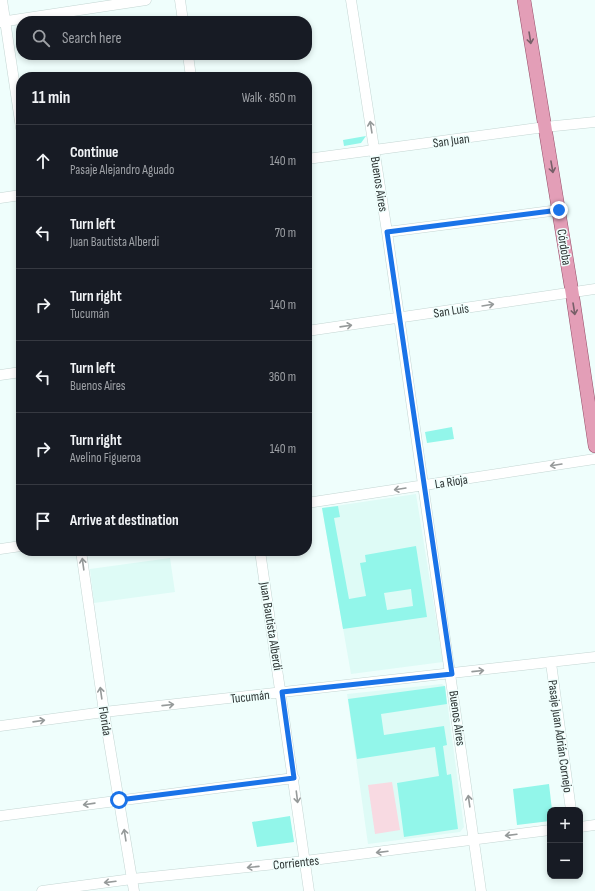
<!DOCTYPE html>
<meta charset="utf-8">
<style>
:root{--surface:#171b24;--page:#242831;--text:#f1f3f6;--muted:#9ea1a6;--line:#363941}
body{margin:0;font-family:"Sofia Sans Condensed",sans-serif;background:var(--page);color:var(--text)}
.controls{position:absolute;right:12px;bottom:12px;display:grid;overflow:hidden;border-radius:8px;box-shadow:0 2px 6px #0003}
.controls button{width:36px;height:36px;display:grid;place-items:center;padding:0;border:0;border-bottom:1px solid var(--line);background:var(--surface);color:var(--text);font:20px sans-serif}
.stop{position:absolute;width:12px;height:12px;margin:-9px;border:3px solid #1a73e8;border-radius:50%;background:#fff}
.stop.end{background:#1a73e8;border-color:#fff;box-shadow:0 1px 4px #0008}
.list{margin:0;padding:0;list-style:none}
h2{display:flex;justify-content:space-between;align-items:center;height:52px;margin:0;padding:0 16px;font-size:17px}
h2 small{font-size:13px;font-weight:400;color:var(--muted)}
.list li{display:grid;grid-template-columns:26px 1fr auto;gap:12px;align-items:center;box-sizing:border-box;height:72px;padding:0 16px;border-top:1px solid var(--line)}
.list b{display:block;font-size:15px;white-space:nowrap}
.list p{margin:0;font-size:13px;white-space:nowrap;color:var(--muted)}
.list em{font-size:13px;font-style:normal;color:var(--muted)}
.icon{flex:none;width:22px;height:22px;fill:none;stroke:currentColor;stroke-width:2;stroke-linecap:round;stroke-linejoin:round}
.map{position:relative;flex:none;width:595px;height:891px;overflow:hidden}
.search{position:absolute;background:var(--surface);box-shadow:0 2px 6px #0003;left:16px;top:16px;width:296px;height:44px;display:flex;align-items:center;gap:10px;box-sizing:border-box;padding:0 14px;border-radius:16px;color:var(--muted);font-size:15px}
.panel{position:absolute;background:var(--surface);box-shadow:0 2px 6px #0003;left:16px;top:72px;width:296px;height:484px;border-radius:16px}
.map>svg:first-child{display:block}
</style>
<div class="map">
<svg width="595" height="891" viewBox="0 0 595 891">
<rect width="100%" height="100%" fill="#effefc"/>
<!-- built -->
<path fill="#defbf6" d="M416,494L443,662L351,674L322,508Z
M170,558L175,592L94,603L90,569Z
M442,684L445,686L464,827L460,832L368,844L347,694Z"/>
<!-- pitch -->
<path fill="#f8dae2" d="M392,782L400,830L375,834L368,785Z"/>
<!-- building -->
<path fill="#92f6ea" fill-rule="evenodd" d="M366,136L361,143L344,146L343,140Z
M452,427L454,439L427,443L425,432Z
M338,506L340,517L334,518L349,599L366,596L360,563L366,562L365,555L416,546L427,617L343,629L322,508ZM411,589L413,606L387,610L384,593Z
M445,686L447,704L381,714L384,735L444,726L447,745L443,746L447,775L451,774L458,829L404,837L397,783L439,776L435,747L357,759L348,699Z
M549,784L552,810H550V821L517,825L513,789Z
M290,816L294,842L257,847L252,822Z"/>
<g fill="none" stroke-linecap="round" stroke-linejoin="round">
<!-- minor casing -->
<g stroke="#c4d6d3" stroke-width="11">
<path id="minor" d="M2,0L21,128
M180,0L183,21
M351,0L387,232L481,891
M0,22L146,0
M188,55L191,77
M307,159L545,127L595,122
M0,198L21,195
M387,232L559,210
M307,331L595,289
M0,375L21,372
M307,503L595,459
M0,549L21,546
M81,551L104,712L134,891
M260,551L309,891
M551,663L571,810
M0,726L104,712L595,657
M0,816L294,778
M580,827L595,825
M42,891L132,879L305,861L550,830"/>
</g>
<!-- major casing -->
<g stroke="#97506a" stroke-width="14">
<path id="major" d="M524,0L572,292L595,446"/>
</g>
<!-- minor -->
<use href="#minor" stroke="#fff" stroke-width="10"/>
<!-- major -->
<use href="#major" stroke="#e39eb7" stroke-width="13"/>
</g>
<!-- one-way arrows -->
<defs><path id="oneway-shaft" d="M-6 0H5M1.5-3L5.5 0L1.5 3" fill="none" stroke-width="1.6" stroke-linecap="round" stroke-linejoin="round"/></defs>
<g stroke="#765f68">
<use href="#oneway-shaft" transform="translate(530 38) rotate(81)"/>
<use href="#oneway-shaft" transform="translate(552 167) rotate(80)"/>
<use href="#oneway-shaft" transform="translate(574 309) rotate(81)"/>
</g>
<g stroke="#969a9a">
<use href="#oneway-shaft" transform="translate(371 127) rotate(-99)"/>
<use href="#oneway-shaft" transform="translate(488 305) rotate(-9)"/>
<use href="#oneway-shaft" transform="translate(346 326) rotate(-8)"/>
<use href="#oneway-shaft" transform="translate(556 465) rotate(171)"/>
<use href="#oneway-shaft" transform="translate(400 489) rotate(171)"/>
<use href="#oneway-shaft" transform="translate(83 564) rotate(-98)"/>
<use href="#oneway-shaft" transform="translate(478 671) rotate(-6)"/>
<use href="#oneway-shaft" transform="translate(101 693) rotate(-98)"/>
<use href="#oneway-shaft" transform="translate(168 705) rotate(-6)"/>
<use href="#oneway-shaft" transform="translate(39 721) rotate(-8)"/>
<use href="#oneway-shaft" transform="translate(297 797) rotate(83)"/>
<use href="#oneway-shaft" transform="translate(469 801) rotate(-98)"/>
<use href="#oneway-shaft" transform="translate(89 804) rotate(172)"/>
<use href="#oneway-shaft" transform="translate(125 835) rotate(-99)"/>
<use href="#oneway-shaft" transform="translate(511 835) rotate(173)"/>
<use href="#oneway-shaft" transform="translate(382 852) rotate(173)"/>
<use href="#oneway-shaft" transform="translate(253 867) rotate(174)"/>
<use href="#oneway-shaft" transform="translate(110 882) rotate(173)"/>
</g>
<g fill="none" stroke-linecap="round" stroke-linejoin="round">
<!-- route -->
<path stroke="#1a73e8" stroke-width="5" d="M119,800L294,778L282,692L452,674L387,232L559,210"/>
</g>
<g text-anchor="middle" stroke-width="3" stroke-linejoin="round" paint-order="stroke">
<!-- street labels -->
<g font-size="13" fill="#2e3534" stroke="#effefc">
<text transform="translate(451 140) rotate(-8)" y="5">San Juan</text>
<text transform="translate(380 184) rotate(81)" y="5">Buenos Aires</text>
<text transform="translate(565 247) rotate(81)" y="5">Córdoba</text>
<text transform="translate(451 310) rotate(-9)" y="5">San Luis</text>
<text transform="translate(451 481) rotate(-9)" y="5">La Rioja</text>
<text transform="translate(272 626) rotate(81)" y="5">Juan Bautista Alberdi</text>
<text transform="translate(250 696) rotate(-6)" y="5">Tucumán</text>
<text transform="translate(458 718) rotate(82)" y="5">Buenos Aires</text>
<text transform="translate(106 721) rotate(81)" y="5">Florida</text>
<text transform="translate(561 736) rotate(82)" y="5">Pasaje Juan Adrián Cornejo</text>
<text transform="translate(296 862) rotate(-6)" y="5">Corrientes</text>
</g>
</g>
</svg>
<div class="controls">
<button>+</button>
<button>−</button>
</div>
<div class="stop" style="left:119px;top:800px"></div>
<div class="stop end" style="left:559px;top:210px"></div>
<div class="search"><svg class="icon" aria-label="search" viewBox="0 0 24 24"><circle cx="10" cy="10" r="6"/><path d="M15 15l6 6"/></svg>Search here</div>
<section class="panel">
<h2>11 min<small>Walk · 850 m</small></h2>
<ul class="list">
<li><svg class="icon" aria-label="ahead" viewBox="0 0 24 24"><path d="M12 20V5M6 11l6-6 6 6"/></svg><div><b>Continue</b><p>Pasaje Alejandro Aguado</p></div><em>140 m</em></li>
<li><svg class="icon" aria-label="left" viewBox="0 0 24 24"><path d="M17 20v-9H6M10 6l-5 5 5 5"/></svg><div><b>Turn left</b><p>Juan Bautista Alberdi</p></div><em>70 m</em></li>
<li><svg class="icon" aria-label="right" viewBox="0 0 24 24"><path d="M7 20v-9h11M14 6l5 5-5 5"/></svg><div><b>Turn right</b><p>Tucumán</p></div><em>140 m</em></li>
<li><svg class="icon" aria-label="left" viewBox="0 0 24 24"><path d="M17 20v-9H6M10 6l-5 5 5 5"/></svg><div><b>Turn left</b><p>Buenos Aires</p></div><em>360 m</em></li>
<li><svg class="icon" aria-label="right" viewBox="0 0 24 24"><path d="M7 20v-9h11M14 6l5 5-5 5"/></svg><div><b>Turn right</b><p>Avelino Figueroa</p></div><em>140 m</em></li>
<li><svg class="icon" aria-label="arrive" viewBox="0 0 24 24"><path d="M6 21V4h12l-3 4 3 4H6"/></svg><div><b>Arrive at destination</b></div></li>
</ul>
</section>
</div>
